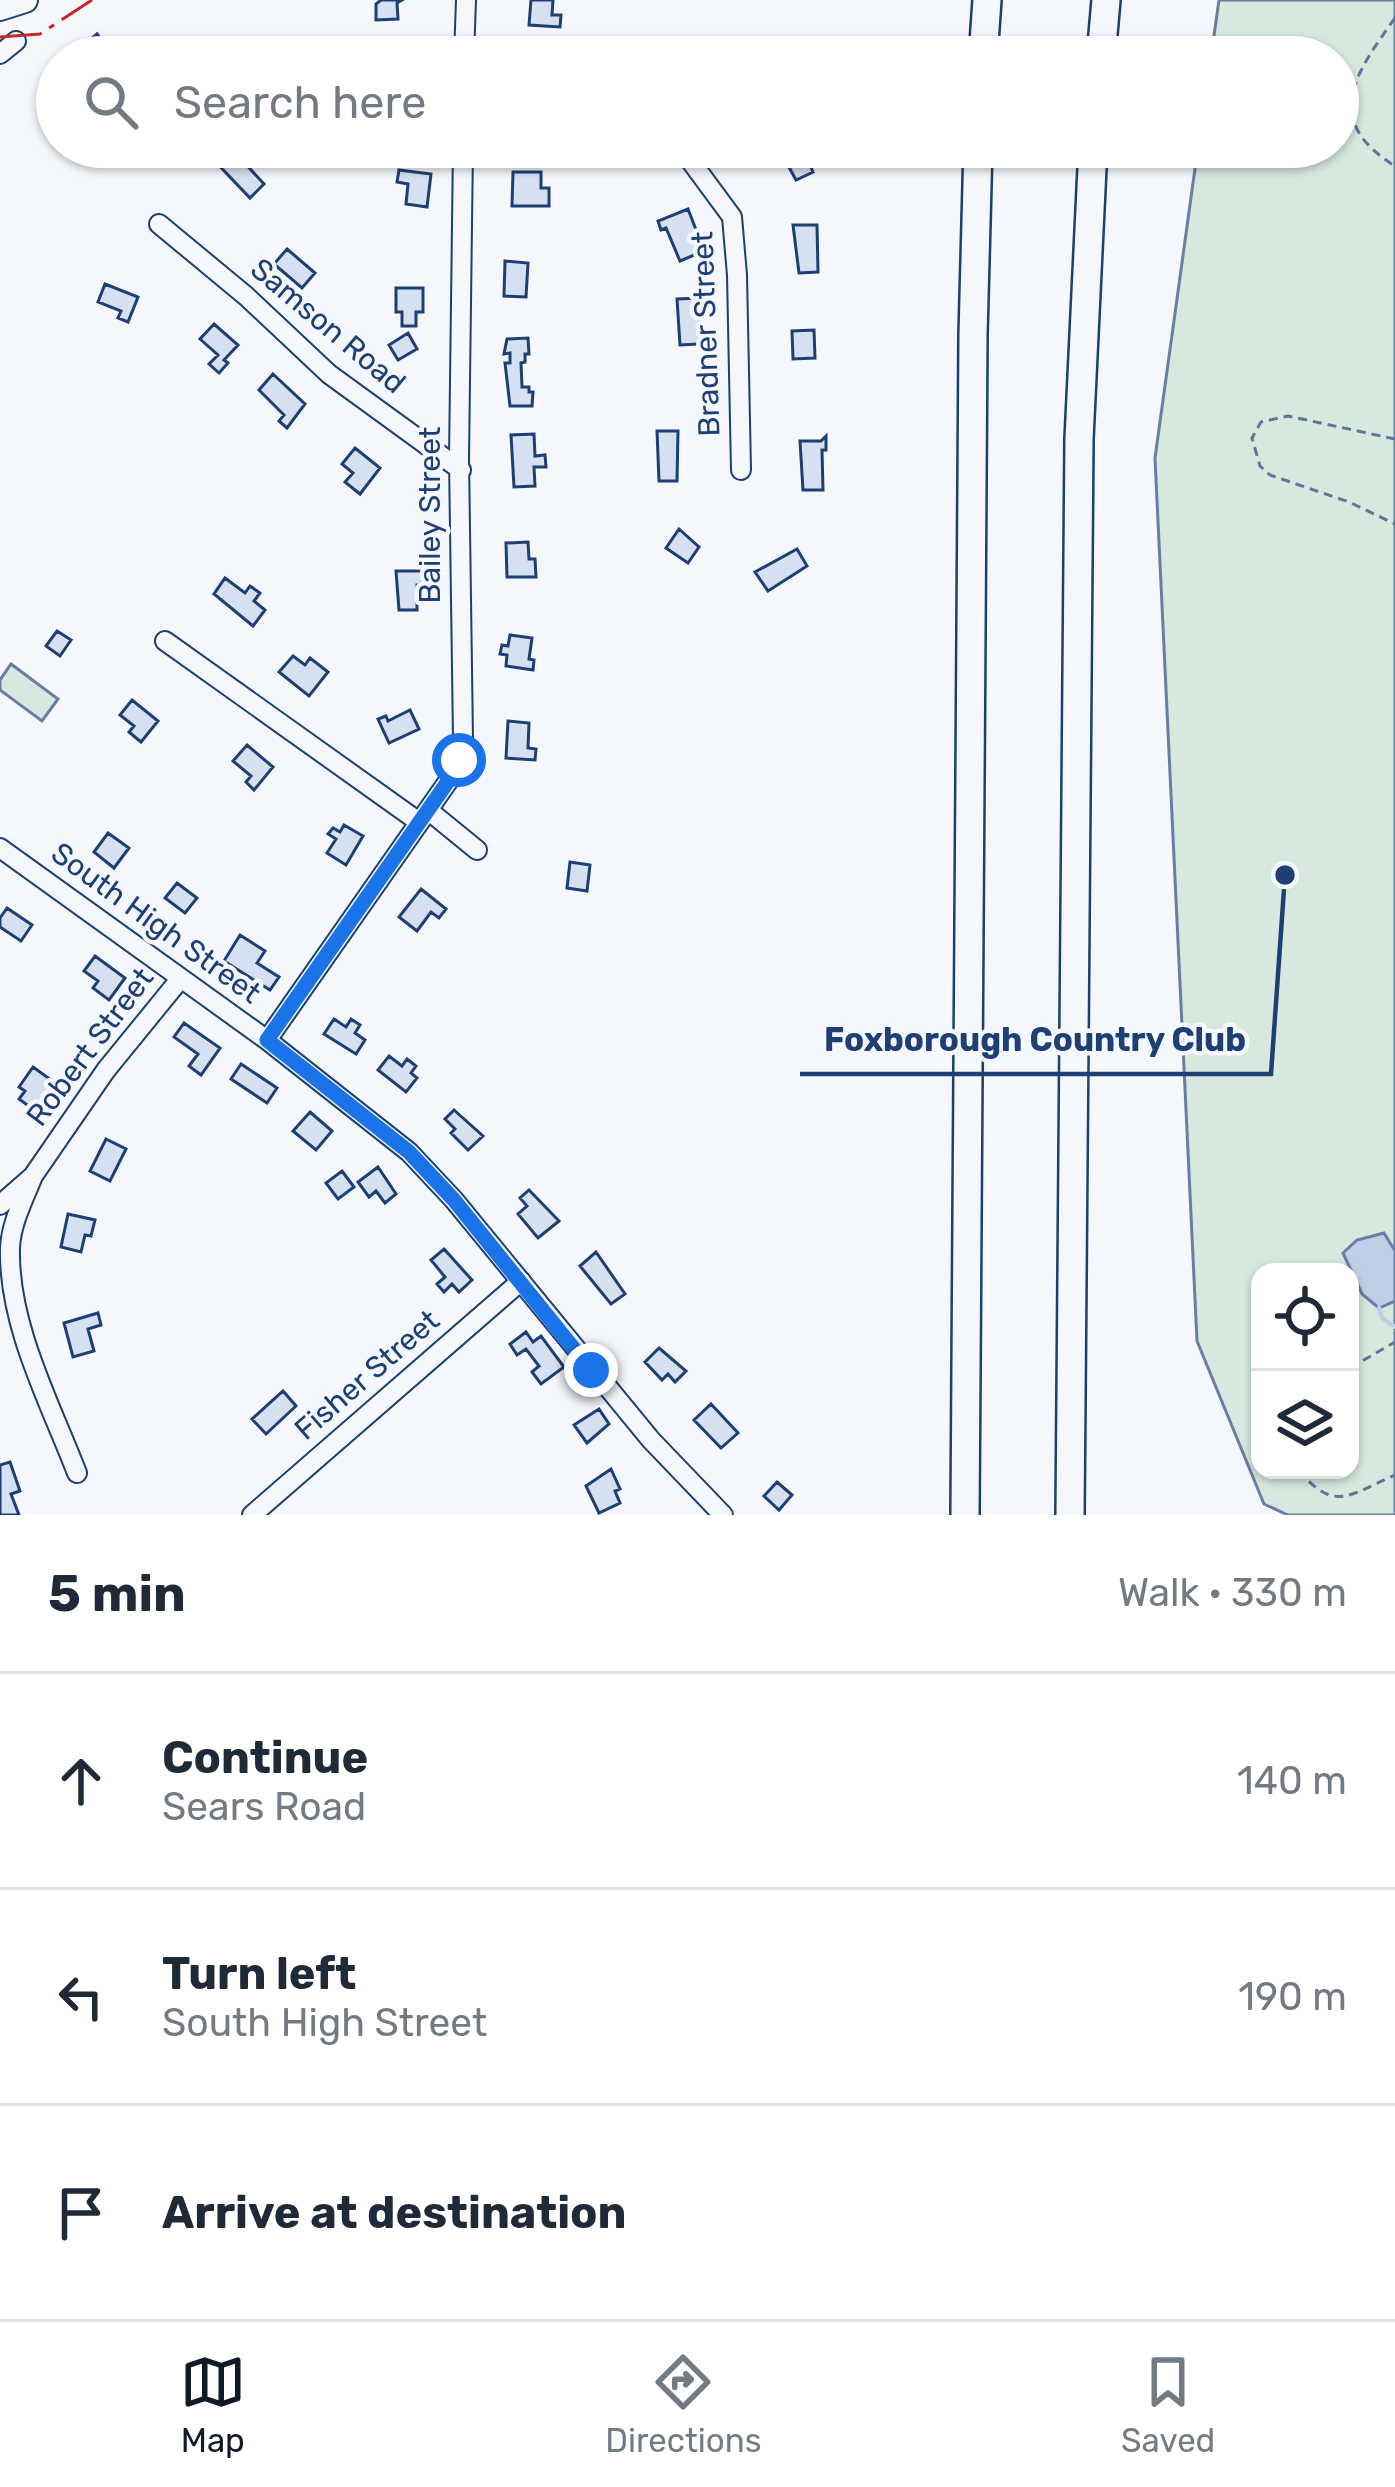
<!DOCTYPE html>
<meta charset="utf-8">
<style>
:root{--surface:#fff;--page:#f2f2f3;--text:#1f2937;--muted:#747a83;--line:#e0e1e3;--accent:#111827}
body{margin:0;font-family:Rubik,sans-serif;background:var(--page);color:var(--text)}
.controls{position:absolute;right:36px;bottom:36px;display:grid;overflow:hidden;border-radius:24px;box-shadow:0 3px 9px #0004}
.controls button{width:108px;height:108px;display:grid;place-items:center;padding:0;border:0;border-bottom:3px solid var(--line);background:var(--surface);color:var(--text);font:60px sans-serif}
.stop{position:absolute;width:36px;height:36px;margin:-27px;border:9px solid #1a73e8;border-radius:50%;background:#fff}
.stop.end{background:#1a73e8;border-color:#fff;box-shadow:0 3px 12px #0008}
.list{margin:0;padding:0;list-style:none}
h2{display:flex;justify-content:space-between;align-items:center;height:156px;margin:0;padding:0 48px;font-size:51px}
h2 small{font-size:39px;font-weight:400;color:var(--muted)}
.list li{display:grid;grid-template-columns:78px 1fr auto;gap:36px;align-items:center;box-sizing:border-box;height:216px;padding:0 48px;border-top:3px solid var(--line)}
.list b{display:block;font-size:45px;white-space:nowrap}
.list p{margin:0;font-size:39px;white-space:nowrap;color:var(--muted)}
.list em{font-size:39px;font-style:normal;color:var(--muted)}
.icon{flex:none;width:66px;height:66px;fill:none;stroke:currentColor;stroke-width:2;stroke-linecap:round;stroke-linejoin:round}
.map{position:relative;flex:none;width:1395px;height:1515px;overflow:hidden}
.search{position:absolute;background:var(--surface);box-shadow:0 3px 9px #0004;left:36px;right:36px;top:36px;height:132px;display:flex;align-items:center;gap:30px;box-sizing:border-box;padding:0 42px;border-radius:66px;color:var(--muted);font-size:45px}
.sheet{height:804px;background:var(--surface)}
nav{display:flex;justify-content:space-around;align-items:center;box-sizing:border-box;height:168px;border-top:3px solid var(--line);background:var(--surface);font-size:33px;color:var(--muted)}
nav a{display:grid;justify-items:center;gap:6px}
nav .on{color:var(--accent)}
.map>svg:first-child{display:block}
</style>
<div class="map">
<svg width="1395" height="1515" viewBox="0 0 1395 1515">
<rect width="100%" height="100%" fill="#f4f7fb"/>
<!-- green -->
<path fill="#d7e8df" stroke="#687fa3" stroke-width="3" fill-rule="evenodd" d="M1219,0H1395V1515H1288L1264,1504L1197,1341L1155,458L1198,147H1338V57H1211ZM1260,1272H1350V1470H1260Z
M11,664L58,699L42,721L0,690V680Z"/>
<!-- water -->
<path fill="#bed0e5" stroke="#687fa3" stroke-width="3" d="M1384,1233L1395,1251V1301L1379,1308L1362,1294L1343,1253L1357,1240Z"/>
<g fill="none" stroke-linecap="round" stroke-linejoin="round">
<!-- stream -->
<path stroke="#bed0e5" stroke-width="4.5" d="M1379,1308L1382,1318L1395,1327"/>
</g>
<!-- building -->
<path fill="#d5e0f0" stroke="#1d3f73" stroke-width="3" d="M381,0H402L397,3L398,19L376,20V4Z
M531,0H553L552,15H561L560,27L529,25Z
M97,34L112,54L108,57H88L80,48Z
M219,147H230L264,184L250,198L210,156Z
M778,147H807L803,149L813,172L796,180Z
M399,170L431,174L427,207L406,204L408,184L397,182Z
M513,172H541V188H549V206H512Z
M688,209L698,235L693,237L699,253L680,261L666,228L661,230L658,221Z
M793,225H817L818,272L799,273Z
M287,249L315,273L302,288L274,264Z
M505,261L528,263L526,297L504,296Z
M105,284L138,297L128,322L118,318L121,311L98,302Z
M396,288H423V312H416V326H402V312H396Z
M701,298L699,344L680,345L677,299Z
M214,324L238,345L224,360L228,363L219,373L209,364L218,355L200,339Z
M814,330L815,358L793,359L792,331Z
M408,333L417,349L398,360L389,345Z
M528,338L529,354H525V362L521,363L522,387H529V392H533L532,406H510L505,363H510V353L504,354L507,339Z
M273,374L305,404L287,428L279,421L284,415L259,390Z
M657,431H678L677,481H659Z
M534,434L535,456L545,455L546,467H534L535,486L514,487L511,435Z
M826,436V450H822L823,490H803L800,441H821Z
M355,448L380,468L360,494L345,482L353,473L342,464Z
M679,529L699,547L688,563L666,548Z
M528,542L529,559H535L536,577H507L506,543Z
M797,549L807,566L768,591L755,572Z
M396,571H422V585H417V610H399Z
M225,578L245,593L250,586L260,593L254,601L265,610L253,626L214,594Z
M57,631L71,640L60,656L46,646Z
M510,635L532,638L529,659L534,660L533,670L506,666L507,655L500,654L502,645L508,646Z
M293,656L305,665L310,658L328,672L309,696L279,672Z
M132,700L158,721L141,742L129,732L134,726L120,715Z
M410,710L419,729L389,743L378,719L386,716L388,721Z
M508,721L529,723L528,748L536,749L535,760L506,758Z
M247,745L273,767L254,790L246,782L251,776L233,761Z
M344,825L363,836L346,865L327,853L336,839L328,834L333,828L340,832Z
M108,833L129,848L114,868L94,852Z
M570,862L590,865L587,891L567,888Z
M177,883L197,898L185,913L165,898Z
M421,889L446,909L439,918L431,912L417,931L399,917Z
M7,908L32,925L21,941L0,927V918Z
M240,935L265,951L257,963L279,977L270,990L224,961Z
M95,956L125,978L109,1000L93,988L98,981L84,971Z
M334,1019L346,1027L351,1019L360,1025L355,1033L365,1040L356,1054L324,1034Z
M184,1023L220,1048L201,1075L189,1066L198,1054L174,1037Z
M389,1056L402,1066L407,1059L416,1066L411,1073L417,1078L406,1092L378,1070Z
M241,1064L277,1088L267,1103L231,1079Z
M33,1067L58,1085L38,1113L19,1099L25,1091L19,1087Z
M454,1110L483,1136L468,1150L451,1133L455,1129L445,1119Z
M310,1112L332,1131L316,1150L293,1131Z
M106,1139L126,1149L110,1181L90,1171Z
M378,1167L396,1194L385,1203L376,1191L369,1197L358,1182Z
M342,1171L354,1187L338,1199L326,1183Z
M529,1190L559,1221L538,1238L518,1214L527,1206L520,1198Z
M68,1214L95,1220L91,1236L85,1235L81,1252L61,1247Z
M444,1249L472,1280L459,1292L452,1284L444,1292L437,1284L445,1277L431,1260Z
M596,1252L625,1294L611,1304L580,1266Z
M98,1313L101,1325L88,1329L94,1351L73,1357L64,1323Z
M526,1332L533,1342L541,1336L564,1367L541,1384L532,1372L539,1366L526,1349L517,1355L510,1344Z
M659,1348L686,1371L675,1382L668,1374L662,1380L645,1362Z
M283,1391L296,1406L266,1434L252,1419Z
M711,1404L738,1433L721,1448L694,1420Z
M599,1409L609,1424L587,1443L574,1425Z
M10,1462L20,1491L11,1494L19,1515H0V1465Z
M611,1469L620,1489L615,1491L620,1503L599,1513L586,1486Z
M777,1482L792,1495L779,1510L764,1496Z"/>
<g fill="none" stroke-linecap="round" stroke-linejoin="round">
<!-- minor casing -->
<g stroke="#1d3f73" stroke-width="22">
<path id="minor" d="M0,54L16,41
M464,57L466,0
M672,147L687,156L732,217L737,275L741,470
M159,224L246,296L329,374L461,470
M165,641L419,822
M428,810L477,850
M0,848L267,1040L409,1152L454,1200L651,1440L723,1515
M267,1040L449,780L459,760L463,738L459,459L463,147
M33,1176C24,1199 11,1223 10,1248C8,1325 50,1403 77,1473
M0,1205L33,1176L106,1070L181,978
M252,1515L521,1281"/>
</g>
<!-- major casing -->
<g stroke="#1d3f73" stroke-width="28">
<path id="major" d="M0,8L25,0"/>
</g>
<!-- highway casing -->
<g stroke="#1d3f73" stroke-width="32">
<path id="highway" d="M983,57L987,0
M1101,57L1106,0
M965,1515L973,335L978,147
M1070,1515L1079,439L1093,147"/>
</g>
<!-- path -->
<path stroke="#5e769c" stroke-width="3" stroke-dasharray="9 6" stroke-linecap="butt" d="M1395,18C1355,74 1321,120 1395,166
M1395,439L1288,416L1261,422L1252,438L1260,466L1270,475L1349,502L1395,524
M1350,1368L1395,1342
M1299,1470C1334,1514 1351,1494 1395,1475"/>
<!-- minor -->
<use href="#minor" stroke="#f4f7fb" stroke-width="18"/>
<!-- major -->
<use href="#major" stroke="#f4f7fb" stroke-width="24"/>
<!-- highway -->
<use href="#highway" stroke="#f4f7fb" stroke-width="27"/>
<!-- power -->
<path stroke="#c62828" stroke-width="3" stroke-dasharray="42 9 6 9" stroke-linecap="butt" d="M0,37L40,34L92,0"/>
</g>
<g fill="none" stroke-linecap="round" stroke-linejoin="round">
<!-- route -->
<path stroke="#1a73e8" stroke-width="15" d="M459,760L449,780L267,1040L409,1152L454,1200L591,1370"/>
</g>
<g text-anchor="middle" stroke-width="9" stroke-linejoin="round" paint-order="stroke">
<!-- street labels -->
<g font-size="30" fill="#1d3f73" stroke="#f4f7fb">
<text transform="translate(328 326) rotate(40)" y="10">Samson Road</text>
<text transform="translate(706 334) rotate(-92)" y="10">Bradner Street</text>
<text transform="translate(430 515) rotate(-90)" y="10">Bailey Street</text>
<text transform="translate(156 923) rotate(36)" y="10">South High Street</text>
<text transform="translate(90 1047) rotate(-53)" y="10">Robert Street</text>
<text transform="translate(367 1375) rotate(-41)" y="10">Fisher Street</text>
</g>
</g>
<!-- callouts -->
<path fill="none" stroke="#1d3f73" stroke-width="4.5" d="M1285 875L1271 1074H800"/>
<circle fill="#1d3f73" stroke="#f4f7fb" stroke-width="4.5" cx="1285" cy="875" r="12"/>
<g font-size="33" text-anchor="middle" font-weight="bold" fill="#1d3f73" stroke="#f4f7fb" stroke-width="9" stroke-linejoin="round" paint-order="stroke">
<text x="1035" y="1051">Foxborough Country Club</text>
</g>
</svg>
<div class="controls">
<button><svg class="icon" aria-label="locate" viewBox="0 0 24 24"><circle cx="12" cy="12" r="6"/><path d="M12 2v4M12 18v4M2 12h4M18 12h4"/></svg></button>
<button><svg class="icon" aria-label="layers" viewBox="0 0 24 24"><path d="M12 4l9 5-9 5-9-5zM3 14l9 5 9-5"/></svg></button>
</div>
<div class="stop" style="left:459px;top:760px"></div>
<div class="stop end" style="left:591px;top:1370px"></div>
<div class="search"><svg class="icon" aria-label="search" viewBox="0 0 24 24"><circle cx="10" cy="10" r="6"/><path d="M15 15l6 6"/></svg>Search here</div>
</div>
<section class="sheet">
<h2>5 min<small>Walk · 330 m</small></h2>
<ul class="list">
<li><svg class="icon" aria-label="ahead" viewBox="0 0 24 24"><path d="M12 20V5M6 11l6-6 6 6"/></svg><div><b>Continue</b><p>Sears Road</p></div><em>140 m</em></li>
<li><svg class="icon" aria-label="left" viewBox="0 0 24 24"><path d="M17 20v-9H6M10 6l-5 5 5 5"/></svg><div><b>Turn left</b><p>South High Street</p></div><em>190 m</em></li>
<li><svg class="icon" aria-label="arrive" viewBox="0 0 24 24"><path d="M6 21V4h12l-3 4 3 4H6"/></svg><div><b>Arrive at destination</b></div></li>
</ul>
</section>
<nav>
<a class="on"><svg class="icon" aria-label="map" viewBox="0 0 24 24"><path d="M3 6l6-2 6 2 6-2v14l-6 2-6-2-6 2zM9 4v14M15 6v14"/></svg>Map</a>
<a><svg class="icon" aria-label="directions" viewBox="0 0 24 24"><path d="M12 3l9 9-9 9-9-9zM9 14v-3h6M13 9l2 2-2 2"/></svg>Directions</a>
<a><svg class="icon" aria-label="saved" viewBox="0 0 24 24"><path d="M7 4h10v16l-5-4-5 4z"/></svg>Saved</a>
</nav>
